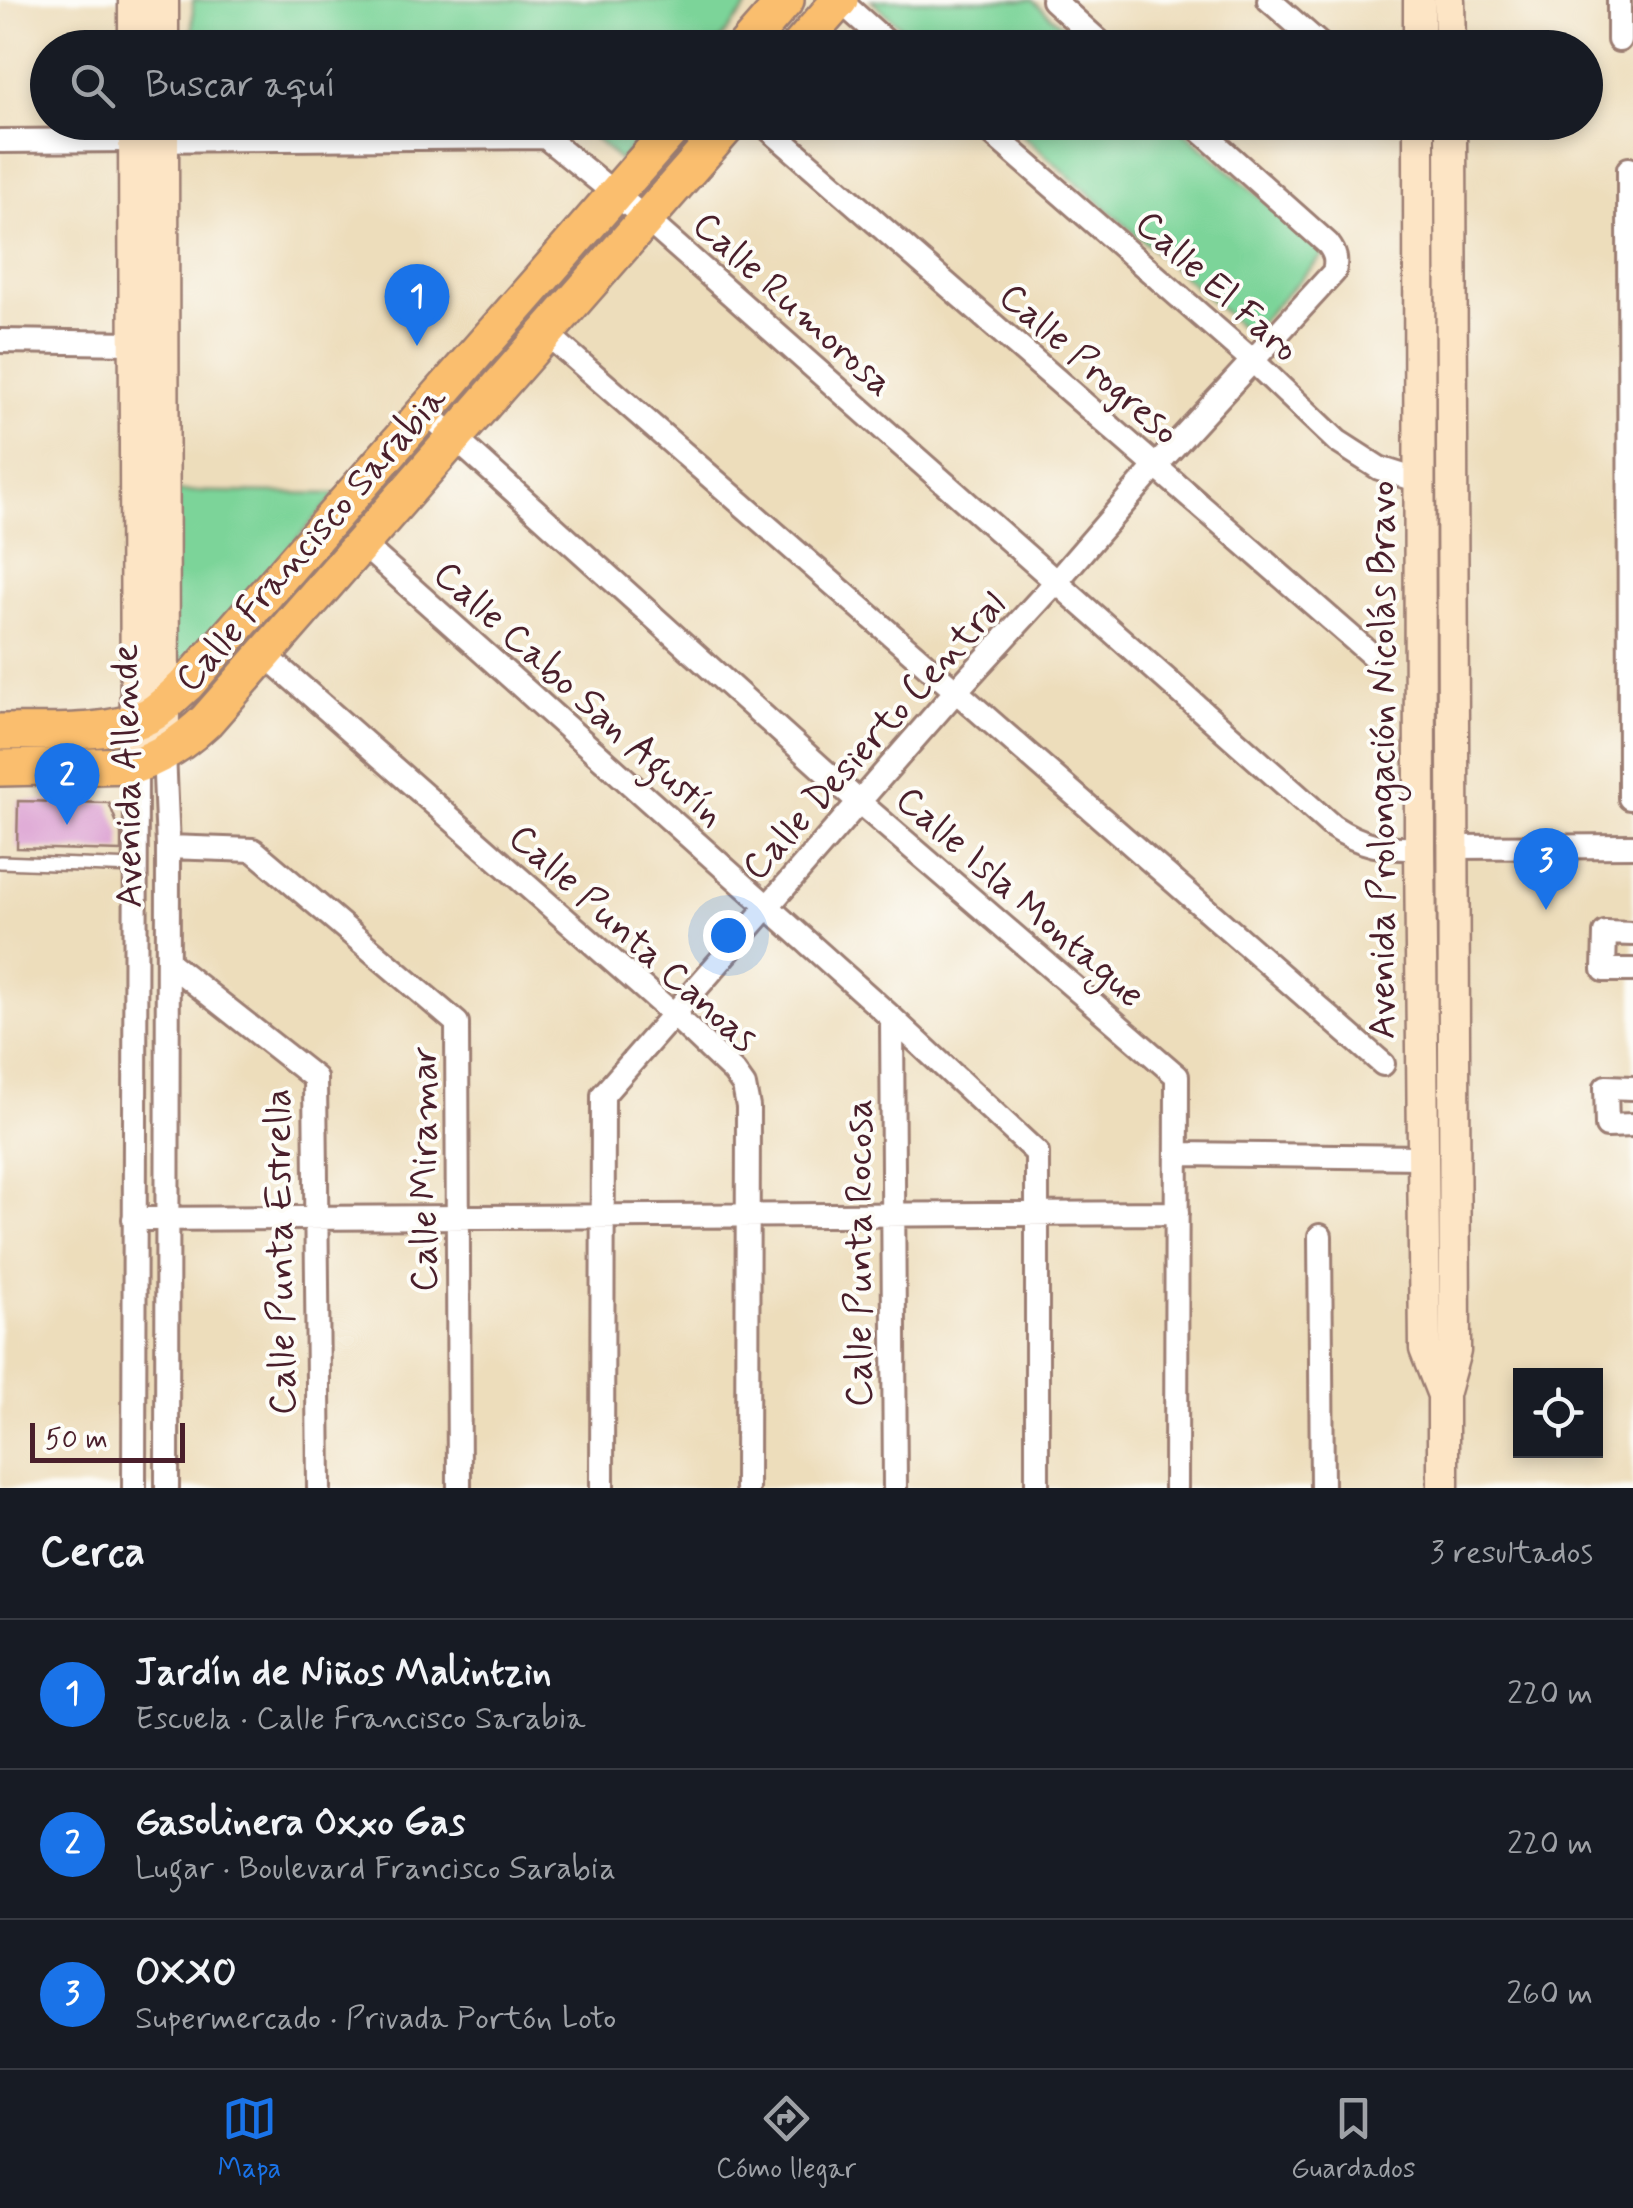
<!DOCTYPE html>
<html lang="es">
<meta charset="utf-8">
<style>
:root{--surface:#171b24;--page:#20242c;--text:#f1f3f6;--muted:#9ea1a6;--line:#363941;--accent:#1a73e8}
body{margin:0;font-family:Mynerve,sans-serif;background:var(--page);color:var(--text)}
.controls{position:absolute;right:30px;bottom:30px;display:grid;overflow:hidden;border-radius:0px;box-shadow:0 5px 15px #0003}
.controls button{width:90px;height:90px;display:grid;place-items:center;padding:0;border:0;border-bottom:2px solid var(--line);background:var(--surface);color:var(--text);font:50px sans-serif}
.scale{position:absolute;left:30px;bottom:25px;width:155px;box-sizing:border-box;padding-left:10px;border:5px solid #4a1f2b;border-top:0;font-size:28px;line-height:35px;white-space:nowrap;color:#4a1f2b;-webkit-text-stroke:8px #fdfcf7;paint-order:stroke}
.you{position:absolute;left:728px;top:935px;width:35px;height:35px;margin:-25px;border:8px solid #fff;border-radius:50%;background:#1a73e8;box-shadow:0 0 0 15px #1a73e833}
.badge{display:grid;place-items:center;width:65px;height:65px;border-radius:50%;background:var(--accent);color:#fff;font-size:32px;font-weight:700}
.pin{position:absolute;translate:-50% -82px;filter:drop-shadow(0 2px 5px #0008)}
.pin::after{content:'';position:absolute;top:52px;width:35px;height:30px;background:inherit;clip-path:polygon(0 0,100% 0,50% 100%)}
.list{margin:0;padding:0;list-style:none}
h2{display:flex;justify-content:space-between;align-items:center;height:130px;margin:0;padding:0 40px;font-size:42px}
h2 small{font-size:32px;font-weight:400;color:var(--muted)}
.list li{display:grid;grid-template-columns:65px 1fr auto;gap:30px;align-items:center;box-sizing:border-box;height:150px;padding:0 40px;border-top:2px solid var(--line)}
.list b{display:block;font-size:38px;white-space:nowrap}
.list p{margin:0;font-size:32px;white-space:nowrap;color:var(--muted)}
.list em{font-size:32px;font-style:normal;color:var(--muted)}
.icon{flex:none;width:55px;height:55px;fill:none;stroke:currentColor;stroke-width:2;stroke-linecap:round;stroke-linejoin:round}
.map{position:relative;flex:none;width:1633px;height:1488px;overflow:hidden}
.search{position:absolute;background:var(--surface);box-shadow:0 5px 15px #0003;left:30px;right:30px;top:30px;height:110px;display:flex;align-items:center;gap:25px;box-sizing:border-box;padding:0 35px;border-radius:55px;color:var(--muted);font-size:38px}
.sheet{height:580px;background:var(--surface)}
nav{display:flex;justify-content:space-around;align-items:center;box-sizing:border-box;height:140px;border-top:2px solid var(--line);background:var(--surface);font-size:28px;color:var(--muted)}
nav a{display:grid;justify-items:center;gap:5px}
nav .on{color:var(--accent)}
.map>svg:first-child{display:block}
</style>
<div class="map">
<svg width="1633" height="1488" viewBox="0 0 1633 1488">
<rect width="100%" height="100%" fill="#fdfcf7"/>
<filter id="ink" filterUnits="userSpaceOnUse"><feTurbulence type="fractalNoise" baseFrequency=".01" numOctaves="2"/><feDisplacementMap in="SourceGraphic" scale="20" xChannelSelector="R" yChannelSelector="G"/><feConvolveMatrix kernelMatrix="1 2 1 2 8 2 1 2 1" color-interpolation-filters="sRGB"/></filter>
<filter id="wash" filterUnits="userSpaceOnUse"><feTurbulence type="fractalNoise" baseFrequency=".0048" numOctaves="4" result="noise"/><feDisplacementMap in="SourceGraphic" scale="40" xChannelSelector="R" yChannelSelector="G"/><feGaussianBlur stdDeviation="2.25" result="paint"/><feColorMatrix in="noise" values="0 0 0 0 0 0 0 0 0 0 0 0 0 0 0 0 0 1.4 0 .05"/><feComposite in="paint" operator="in"/></filter>
<g filter="url(#wash)">
<rect width="100%" height="100%" fill="#edddbb"/>
<!-- green -->
<path fill="#7cd499" stroke="#637a62" stroke-width="2.5" d="M193,0H753L714,47L192,48Z
M871,0H1032L1087,47H923Z
M578,123H652L620,161Z
M1009,123H1174L1325,253L1249,334Z
M171,491L337,494L169,683Z"/>
<g id="blocks">
<!-- building -->
<path fill="#d999cf" d="M18,801L109,803L121,834V851L17,848Z"/>
</g>
</g>
<g filter="url(#ink)">
<use href="#blocks" fill-opacity="0" stroke="#9c7e73" stroke-width="2.5"/>
<g fill="none" stroke-linecap="round" stroke-linejoin="round">
<!-- lane casing -->
<g stroke="#9c7e73" stroke-width="16">
<path id="lane" d="M0,862L135,867"/>
</g>
<!-- street casing -->
<g stroke="#9c7e73" stroke-width="28">
<path id="street" d="M839,0L893,48
M1053,0L1106,48
M1269,0L1324,48
M1619,0V40
M761,122L1373,656
M979,122L1253,361L1337,441L1379,468L1420,481
M0,141L545,137L646,219L1332,826C1363,846 1383,849 1420,848
M1629,169L1630,798
M546,333L1383,1064
M0,341L135,343
M426,412L859,802L1177,1076L1176,1488
M361,543L892,1018L1037,1153V1488
M264,654L673,1014L734,1072L744,1086L748,1107L747,1488
M164,752L168,847L167,1488
M168,847L253,850L457,1023L459,1488
M1452,847L1633,846
M1633,934L1605,933L1604,970H1633
M168,962L315,1078L319,1488
M892,1018L895,1488
M1633,1088L1606,1087L1607,1126L1633,1125
M1177,1154L1422,1157
M134,1219L1177,1213
M1320,1236L1322,1488
M134,1488L136,765
M602,1488L603,1095L955,692L1056,582L1156,466L1334,272C1337,260 1335,253 1328,244L1191,122"/>
</g>
<!-- secondary casing -->
<g stroke="#9c7e73" stroke-width="35">
<path id="secondary" d="M134,0V48
M163,0V48
M1449,0L1450,48
M1419,48V0
M134,122L136,765
M163,122L164,752
M1419,122L1420,848L1425,1349L1443,1395
M1443,1488V1395L1455,1351L1451,122"/>
</g>
<!-- primary casing -->
<g stroke="#9c7e73" stroke-width="40">
<path id="primary" d="M744,48L786,0
M798,48L840,0
M0,732C45,731 110,736 150,715C163,708 175,694 187,684L678,122
M0,768L136,765C163,756 185,741 206,721L731,122"/>
</g>
<!-- lane -->
<use href="#lane" stroke="#fff" stroke-width="11"/>
<!-- street -->
<use href="#street" stroke="#fff" stroke-width="22"/>
<!-- secondary -->
<use href="#secondary" stroke="#fde5c5" stroke-width="30"/>
<!-- primary -->
<use href="#primary" stroke="#fabe6e" stroke-width="35"/>
</g>
</g>
<g text-anchor="middle" stroke-width="8" stroke-linejoin="round" paint-order="stroke">
<!-- street labels -->
<g font-size="38" fill="#4a1f2b" stroke="#fdfcf7">
<text transform="translate(1218 285) rotate(42)" y="13">Calle El Faro</text>
<text transform="translate(794 303) rotate(42)" y="13">Calle Rumorosa</text>
<text transform="translate(1090 363) rotate(41)" y="13">Calle Progreso</text>
<text transform="translate(310 538) rotate(-49)" y="13">Calle Francisco Sarabia</text>
<text transform="translate(580 693) rotate(42)" y="13">Calle Cabo San Agustín</text>
<text transform="translate(873 735) rotate(-48)" y="13">Calle Desierto Central</text>
<text transform="translate(1381 760) rotate(-90)" y="13">Avenida Prolongación Nicolás Bravo</text>
<text transform="translate(126 776) rotate(-91)" y="13">Avenida Allende</text>
<text transform="translate(1021 896) rotate(41)" y="13">Calle Isla Montague</text>
<text transform="translate(634 937) rotate(42)" y="13">Calle Punta Canoas</text>
<text transform="translate(423 1169) rotate(-90)" y="13">Calle Miramar</text>
<text transform="translate(279 1252) rotate(-91)" y="13">Calle Punta Estrella</text>
<text transform="translate(858 1253) rotate(-90)" y="13">Calle Punta Rocosa</text>
</g>
</g>
</svg>
<div class="controls">
<button><svg class="icon" aria-label="locate" viewBox="0 0 24 24"><circle cx="12" cy="12" r="6"/><path d="M12 2v4M12 18v4M2 12h4M18 12h4"/></svg></button>
</div>
<div class="scale">50 m</div>
<div class="you"></div>
<div class="pin badge" style="left:417px;top:346px">1</div>
<div class="pin badge" style="left:67px;top:825px">2</div>
<div class="pin badge" style="left:1546px;top:910px">3</div>
<div class="search"><svg class="icon" aria-label="search" viewBox="0 0 24 24"><circle cx="10" cy="10" r="6"/><path d="M15 15l6 6"/></svg>Buscar aquí</div>
</div>
<section class="sheet">
<h2>Cerca<small>3 resultados</small></h2>
<ul class="list">
<li><span class="badge">1</span><div><b>Jardín de Niños Malintzin</b><p>Escuela · Calle Francisco Sarabia</p></div><em>220 m</em></li>
<li><span class="badge">2</span><div><b>Gasolinera Oxxo Gas</b><p>Lugar · Boulevard Francisco Sarabia</p></div><em>220 m</em></li>
<li><span class="badge">3</span><div><b>OXXO</b><p>Supermercado · Privada Portón Loto</p></div><em>260 m</em></li>
</ul>
</section>
<nav>
<a class="on"><svg class="icon" aria-label="map" viewBox="0 0 24 24"><path d="M3 6l6-2 6 2 6-2v14l-6 2-6-2-6 2zM9 4v14M15 6v14"/></svg>Mapa</a>
<a><svg class="icon" aria-label="directions" viewBox="0 0 24 24"><path d="M12 3l9 9-9 9-9-9zM9 14v-3h6M13 9l2 2-2 2"/></svg>Cómo llegar</a>
<a><svg class="icon" aria-label="saved" viewBox="0 0 24 24"><path d="M7 4h10v16l-5-4-5 4z"/></svg>Guardados</a>
</nav>
